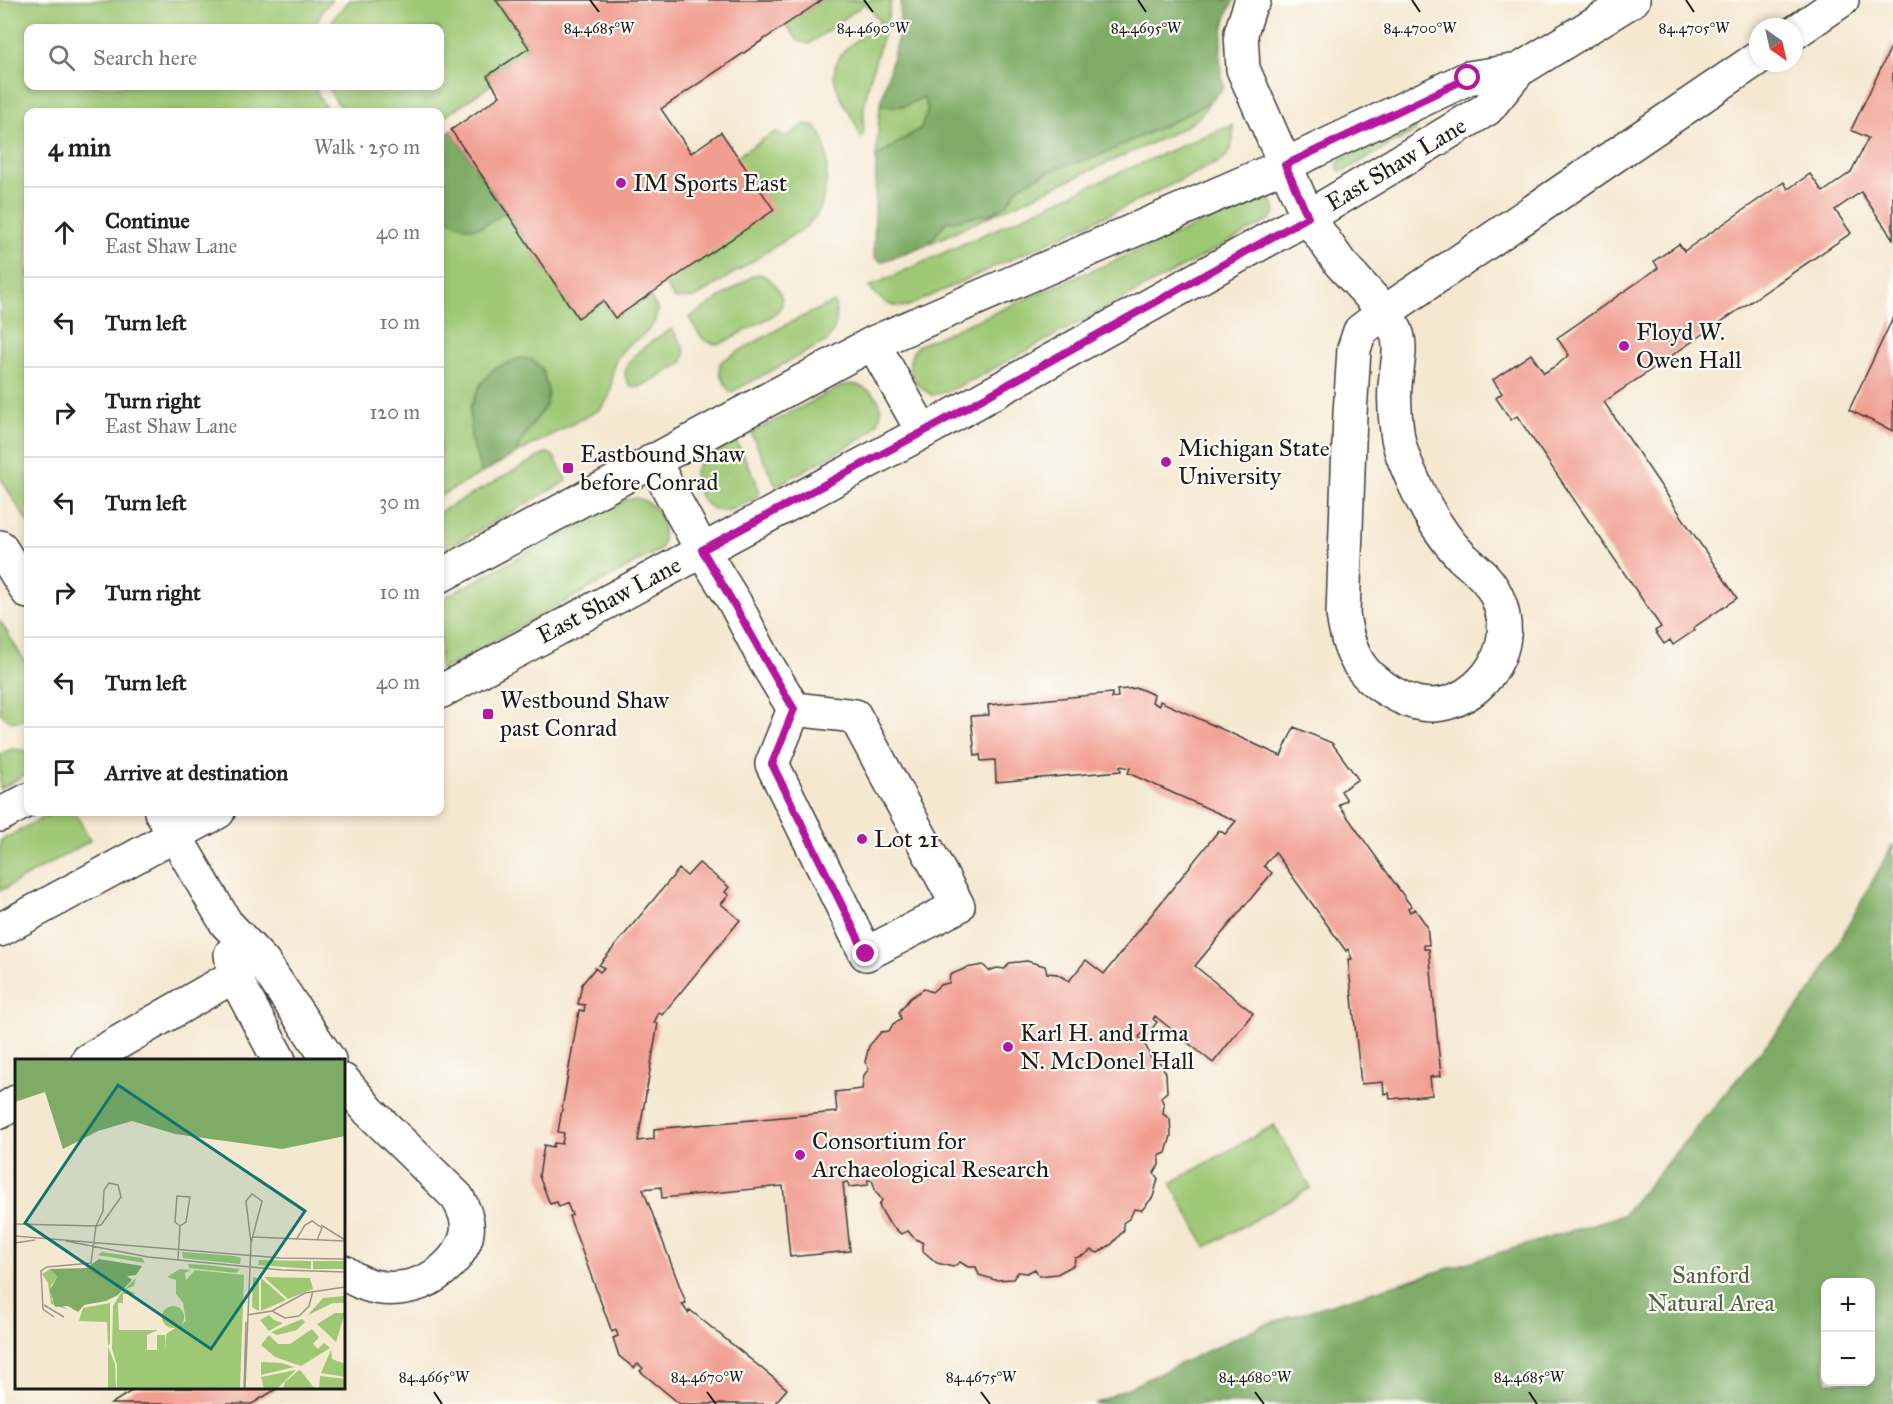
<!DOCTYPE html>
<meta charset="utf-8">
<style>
:root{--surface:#fff;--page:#f2f2f2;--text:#222;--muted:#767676;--line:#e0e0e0}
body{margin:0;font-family:"IM FELL Great Primer",serif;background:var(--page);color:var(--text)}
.controls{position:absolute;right:18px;bottom:18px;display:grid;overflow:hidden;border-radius:12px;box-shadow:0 3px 9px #0003}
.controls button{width:54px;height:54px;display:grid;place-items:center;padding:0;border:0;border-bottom:2px solid var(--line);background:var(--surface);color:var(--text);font:30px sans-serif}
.compass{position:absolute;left:1749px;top:18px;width:54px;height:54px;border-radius:50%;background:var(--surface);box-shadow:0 3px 9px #0003;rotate:146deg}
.stop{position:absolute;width:18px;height:18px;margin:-14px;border:4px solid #b5179e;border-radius:50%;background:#fff}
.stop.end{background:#b5179e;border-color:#fff;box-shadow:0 2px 6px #0008}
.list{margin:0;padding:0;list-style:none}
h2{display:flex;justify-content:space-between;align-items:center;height:78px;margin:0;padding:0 24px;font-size:26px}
h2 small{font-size:20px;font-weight:400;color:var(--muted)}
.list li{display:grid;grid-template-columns:39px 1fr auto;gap:18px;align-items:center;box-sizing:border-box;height:90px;padding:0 24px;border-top:2px solid var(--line)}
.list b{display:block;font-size:22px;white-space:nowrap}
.list p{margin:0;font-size:20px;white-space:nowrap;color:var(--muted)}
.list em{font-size:20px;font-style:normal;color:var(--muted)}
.icon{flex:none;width:33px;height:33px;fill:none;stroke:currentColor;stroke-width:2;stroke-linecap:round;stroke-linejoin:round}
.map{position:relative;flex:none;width:1893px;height:1404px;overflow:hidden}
.search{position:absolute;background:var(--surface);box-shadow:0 3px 9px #0003;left:24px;top:24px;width:420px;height:66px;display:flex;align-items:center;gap:15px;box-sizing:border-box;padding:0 21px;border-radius:12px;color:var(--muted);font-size:22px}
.panel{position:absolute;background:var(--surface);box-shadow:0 3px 9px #0003;left:24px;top:108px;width:420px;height:708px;border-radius:12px}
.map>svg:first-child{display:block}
</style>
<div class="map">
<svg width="1893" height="1404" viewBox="0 0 1893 1404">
<rect width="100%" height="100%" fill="#fdfcf7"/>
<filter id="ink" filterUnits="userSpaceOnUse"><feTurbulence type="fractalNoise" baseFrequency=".0167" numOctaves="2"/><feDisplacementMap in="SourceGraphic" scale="12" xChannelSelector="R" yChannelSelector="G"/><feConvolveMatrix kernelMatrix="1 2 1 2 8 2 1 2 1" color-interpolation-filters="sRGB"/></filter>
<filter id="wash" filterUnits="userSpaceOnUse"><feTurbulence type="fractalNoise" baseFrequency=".008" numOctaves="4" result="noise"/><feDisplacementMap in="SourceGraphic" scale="24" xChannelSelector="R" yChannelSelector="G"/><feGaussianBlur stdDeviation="1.35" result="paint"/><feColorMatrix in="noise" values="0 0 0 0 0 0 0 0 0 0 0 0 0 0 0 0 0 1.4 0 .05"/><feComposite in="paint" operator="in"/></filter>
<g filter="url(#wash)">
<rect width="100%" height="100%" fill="#f4e8d0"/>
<!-- green -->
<path fill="#9ec874" stroke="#5d7248" stroke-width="1.5" d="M0,0H332L324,8L314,28H28V86H315L319,97L329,112H28V523L0,477Z
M350,0H496L529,48L487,76L492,84L440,120V112H346L336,101L328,86H440V28H328L333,19Z
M822,0H891C885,46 859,88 864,133L861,138C852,106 815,79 847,48C857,38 870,32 880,22L866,3L809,44L799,41L785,24Z
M923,97L928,109L921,128L876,157L880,106H905Z
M1209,102C1202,120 1184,127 1167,136L928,244L946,222L993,213L1008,203L1019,186L1059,167L1094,158L1178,119Z
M805,124C809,125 814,125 817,129C832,144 828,198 817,214C814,219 808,223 804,228L695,298L675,299L665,284L737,156L775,132L786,137Z
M1233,125C1234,141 1233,149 1223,160L1099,219L908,306C888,309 882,301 869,287L1112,176L1204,136Z
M1414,126L1416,128L1415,131L1344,171H1339L1337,167L1340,160Z
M1268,197L1274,205L1275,213L1270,220L974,379L946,392L932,395C911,383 902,367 917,346L1260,198Z
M440,211L450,220L482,227L506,212L578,318L603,301L615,318L649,295L658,310C656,315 655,323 651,327C644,338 626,342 617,358C606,378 620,389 599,410L517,453V446L545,405L477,457L482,473L440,496Z
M759,274C769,275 783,292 782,303C782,308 778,311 774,315L722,343C703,347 698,332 689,318L753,276Z
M834,302C838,318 837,328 827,341L730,393L720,374V363L723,360L791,322Z
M671,329C679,340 691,351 681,364L640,387L631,386C609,364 656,339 671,329Z
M853,384C886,393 890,418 863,438L776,486L751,433L842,386Z
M736,441L756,481L759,496C748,501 736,510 724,511C705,513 688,483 697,467C704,454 724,448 736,441Z
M546,453H549L554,457L567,481L440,552V512Z
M637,498C661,505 667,526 661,549L440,671V600L625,500Z
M0,621L28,667V715L22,720L11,722L0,713Z
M12,749L28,751V773L0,789V754Z
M53,812H75L90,841L0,891V841Z
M1274,1125L1311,1188L1206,1247L1171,1183Z"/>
<!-- forest -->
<path fill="#7eac66" stroke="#4d6441" stroke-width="1.5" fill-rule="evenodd" d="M901,0H1234C1220,22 1217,63 1224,88L1209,102L1178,119L1094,158L1059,167L1019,186L1008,203L993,213L946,222L928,244L881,262L874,257L876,157L921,128L928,109L923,97L905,106H880L899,33Z
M451,130L506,212C476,231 470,236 440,211V136Z
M520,358L533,360L543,371L548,392L546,405L518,446L517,453L482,473L471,440L470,407L481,384L495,368Z
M1893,844V1404H1094L1263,1325L1623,1215L1813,989ZM1826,1282H1870V1382H1826Z"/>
<g id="blocks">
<!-- building -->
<path fill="#f19e91" d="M496,0H822L661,109L691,153L721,132L774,210L615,318L603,301L578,318L451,130L500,96L487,76L529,48Z
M1893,43V239L1861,192L1835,210L1851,233L1604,402L1737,598L1693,628L1695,630L1673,645L1670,640L1664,644L1655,631L1661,627L1517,416L1511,420L1496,398L1502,393L1493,380L1531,354L1544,373L1557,365L1569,355L1557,338L1658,268L1654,261L1679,244L1684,251L1784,182L1788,189L1810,174L1823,192L1851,172L1868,138L1851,130Z
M1893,318V431L1849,410Z
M1138,688L1154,695L1152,702L1159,706L1160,701L1281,756L1294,727L1332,743L1358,779L1341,791L1347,800L1339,805L1411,906L1408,908L1410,912L1415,909L1427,926L1429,945H1424V949H1429L1441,1076L1430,1077L1432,1095L1390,1099L1389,1093L1384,1094L1383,1082L1361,1084L1348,959H1352L1348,949L1346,951L1275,852L1264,866L1272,873L1195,966L1253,1013L1213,1063L1155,1016L1153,1019L1157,1022L1146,1037L1142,1034L1139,1037L1147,1048L1150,1057L1157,1058L1166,1073L1167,1092L1161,1097L1164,1105L1163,1114L1170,1119L1171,1136L1166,1153L1159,1156V1165L1154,1173L1158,1179L1153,1197L1142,1210L1134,1209L1130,1218L1123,1223L1124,1230L1112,1244L1098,1253L1091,1250L1084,1255L1075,1258L1074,1265L1057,1274L1039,1276L1035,1269L1027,1273L1018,1272L1013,1279L995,1280L979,1275L976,1267H968L960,1262L953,1267L937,1263L923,1251V1243L914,1238L908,1231L901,1234L889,1223L879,1206L882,1200L876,1192L872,1180H868V1185L849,1187L848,1182L843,1183L850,1251L790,1257L783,1186L662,1198L661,1187L643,1189L686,1303L682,1304L688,1313L690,1310L787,1389L774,1404H680L640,1371L643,1368L638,1364L634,1368L619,1356L613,1338L618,1336L616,1330L612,1332L569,1216L572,1215L567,1203L559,1207L557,1202L550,1204L539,1176L544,1145L553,1147L554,1143L562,1144L564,1133L558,1132L579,1010L584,1011L585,1005L578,1004L582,984L595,968L600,972L604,968L599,965L679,869L687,876L699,863L729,887L725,892L729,895L721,904L740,920L662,1015L659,1012L654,1023H658L638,1141L654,1139V1129L837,1112L835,1092L862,1089L864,1075L869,1069L865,1062L869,1046L881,1032L889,1031L893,1024L901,1019L899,1012L910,998L924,989L932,992L940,985L949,983L950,975L966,968L983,965L989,971L997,968L1005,969L1009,963L1027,961L1045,966L1047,973L1057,974L1069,981L1086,960L1104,974L1219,830L1225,834L1236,821L1128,773L1130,768L1120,766L1121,771L996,782L995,760L981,761L980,755L975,756L971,716L989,715L988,705L1112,693V698L1118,697L1117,690Z
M136,1388H278L252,1404H111Z"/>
</g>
</g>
<g filter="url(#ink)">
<use href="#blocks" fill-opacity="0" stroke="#3c3b37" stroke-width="1.5"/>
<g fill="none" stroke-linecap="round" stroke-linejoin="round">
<!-- minor casing -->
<g stroke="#3c3b37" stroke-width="36">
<path id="minor" d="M1254,0L1251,2L1241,33L1243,69L1308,217L1340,263L1385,312L1758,58
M1794,33L1842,0
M1385,312C1388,318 1393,325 1396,331C1403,348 1396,369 1395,386C1394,400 1395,417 1397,431C1399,451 1408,469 1416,487C1427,511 1443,537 1461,556C1468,563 1477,569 1484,577C1498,592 1506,616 1504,636C1500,675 1461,711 1421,704C1403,701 1378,686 1366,673C1351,657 1346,635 1343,614L1350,414L1354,349L1360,331Z
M873,343L923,432
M653,460L702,550L735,603L765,661L794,709L772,764L866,954L958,906L855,716L794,709
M0,547L28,592
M440,576L873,343L1285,165L1468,78L1519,70
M440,692L923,432L1308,217L1487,109L1519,70L1633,0
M161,812L226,923L263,962L329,1060
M0,815L28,800
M0,930L218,812
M231,954L234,976L279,1060
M88,1060L234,976
M344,1081L369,1111L457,1197C463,1207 469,1220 467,1232C466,1243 459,1253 452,1261C424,1292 377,1298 344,1272
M0,1112L16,1102"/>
</g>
<!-- minor -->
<use href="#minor" stroke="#fff" stroke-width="33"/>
</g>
</g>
<g fill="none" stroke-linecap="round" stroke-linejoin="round" filter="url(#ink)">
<!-- route -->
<path stroke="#b5179e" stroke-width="8" d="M866,954L772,764L794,709C762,656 734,602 702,550L923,432L1308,217L1285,165L1468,78"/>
</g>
<!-- ticks -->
<path fill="none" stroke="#1c1c1c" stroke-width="2" d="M590,0L599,12M864,0L873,12M1138,0L1146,12M1412,0L1420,12M1686,0L1694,12M434,1392L442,1404M707,1392L716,1404M981,1392L990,1404M1255,1392L1264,1404M1529,1392L1537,1404"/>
<!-- markers -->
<g fill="#b5179e" stroke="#fdfcf7" stroke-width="2">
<circle cx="621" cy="183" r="6"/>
<circle cx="1624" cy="346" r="6"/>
<circle cx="1166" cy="462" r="6"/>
<rect x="562" y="462" width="12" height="12" rx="3"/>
<rect x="482" y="708" width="12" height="12" rx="3"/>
<circle cx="862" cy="839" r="6"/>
<circle cx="1008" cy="1047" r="6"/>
<circle cx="800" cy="1155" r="6"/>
</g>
<g text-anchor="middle" stroke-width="4.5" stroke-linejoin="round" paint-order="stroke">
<!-- street labels -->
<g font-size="24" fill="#1c1c1c" stroke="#fdfcf7">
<text transform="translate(1396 164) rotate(-31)" y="8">East Shaw Lane</text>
<text transform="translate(609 600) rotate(-28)" y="8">East Shaw Lane</text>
</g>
<!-- poi labels -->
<g font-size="24" fill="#1c1c1c" stroke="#fdfcf7" text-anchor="start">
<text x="633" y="191">IM Sports East</text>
<text x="1636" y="340">Floyd W.<tspan x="1636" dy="28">Owen Hall</tspan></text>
<text x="1178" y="456">Michigan State<tspan x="1178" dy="28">University</tspan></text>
<text x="580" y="462">Eastbound Shaw<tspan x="580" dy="28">before Conrad</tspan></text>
<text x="500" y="708">Westbound Shaw<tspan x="500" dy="28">past Conrad</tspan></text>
<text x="874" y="847">Lot 21</text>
<text x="1020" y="1041">Karl H. and Irma<tspan x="1020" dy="28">N. McDonel Hall</tspan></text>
<text x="812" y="1149">Consortium for<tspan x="812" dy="28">Archaeological Research</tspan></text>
</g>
<!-- park labels -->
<g font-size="24" fill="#50613f" stroke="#fdfcf7">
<text x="1711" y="1283">Sanford<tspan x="1711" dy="28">Natural Area</tspan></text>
</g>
</g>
<!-- overview -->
<g transform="translate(15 1059)">
<rect width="330" height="330" fill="#f4e8d0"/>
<path d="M87,193L127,199L130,204L83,196ZM167,193L219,197L226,199L225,205L168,199ZM244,201L296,202V210L243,206ZM298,202H330V210H298ZM173,205L191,206L225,210L221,214L174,209ZM35,210L42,218L36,227L37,241L54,251L36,245L33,224L27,215ZM165,210L176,211L170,214L171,221L180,211L229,216L225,330H102V306L97,290L98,247L106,234L121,219L119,227L111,230L121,235H108V244H103L104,271H143L132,276V291H142V276H150L151,291V275L171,262L168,244L161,235V221L152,218ZM238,218L244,220V252L237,248ZM249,218L295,219L298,230L273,240ZM246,219L271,241L246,252ZM330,237V244H318L293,256L308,239ZM95,244V285L93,286L92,263L64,262L68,249ZM147 258a11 11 0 1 1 22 0a11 11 0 1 1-22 0ZM320,254H330L321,283L302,265ZM254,256L259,261L268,264L254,272L245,261ZM287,260L290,263L282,271L262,276L256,273ZM297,270L304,278L298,285L303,290L309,284L315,289L286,307L260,298L246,286L254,276L263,285H275ZM93,288L100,305L101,330H93ZM316,291L317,300L330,305V318L306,314ZM246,303L267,304L279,308L246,316ZM281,311L262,330H249L246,318ZM284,311L286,312L300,330H268L270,323ZM305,317L330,320V330H304Z" fill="#9ec874"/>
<path d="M0,0H330V77L267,90L160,75L117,62L83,72L48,90L30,33L0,43ZM84,200L127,207L121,216L112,217L117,221L103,236L91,242L69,246L63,253L53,247L40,248L35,231L42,218L35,210L71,209Z" fill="#7eac66"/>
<path fill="none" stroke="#9e9688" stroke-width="1.5" d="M94,124L103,126L106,138L86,166L81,167L88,152L89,131ZM0,165L81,167L76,204L32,208L26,212L28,250L39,258M306,166L330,181M0,177L266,199L330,200M238,178L330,182M281,181L290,166L297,162L307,169L302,181M51,182L133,198L267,211L330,213M0,184L20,181M163,201L165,167L171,163L175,138L162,137L160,163L165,167M29,246L49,258M257,252L270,259L284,257L294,247L298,232M232,256L257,252L290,234L330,228M229,330L231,263M230,330L236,184L231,142L237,135L247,142L236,184"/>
<path fill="#0f766e" fill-opacity="0.15" stroke="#0f766e" stroke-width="3" d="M103,26L290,152L196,290L10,164Z"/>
<rect width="330" height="330" fill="none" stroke="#1c1c1c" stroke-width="3"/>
</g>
<g font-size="15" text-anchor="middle" fill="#1c1c1c" stroke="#fdfcf7" stroke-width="4.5" stroke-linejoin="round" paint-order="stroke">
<text x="1694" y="33">84.4705°W</text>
<text x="873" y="33">84.4690°W</text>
<text x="1146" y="33">84.4695°W</text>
<text x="1420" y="33">84.4700°W</text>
<text x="599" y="33">84.4685°W</text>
<text x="434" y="1382">84.4665°W</text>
<text x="707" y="1382">84.4670°W</text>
<text x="981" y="1382">84.4675°W</text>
<text x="1255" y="1382">84.4680°W</text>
<text x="1529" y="1382">84.4685°W</text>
</g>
</svg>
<div class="controls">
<button>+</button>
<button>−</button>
</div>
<svg class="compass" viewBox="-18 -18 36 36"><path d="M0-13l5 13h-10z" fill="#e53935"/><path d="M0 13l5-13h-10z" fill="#767676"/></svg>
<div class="stop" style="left:1468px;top:78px"></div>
<div class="stop end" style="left:866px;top:954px"></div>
<div class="search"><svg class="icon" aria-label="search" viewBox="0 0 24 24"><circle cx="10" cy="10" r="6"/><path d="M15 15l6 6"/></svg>Search here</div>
<section class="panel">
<h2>4 min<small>Walk · 250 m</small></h2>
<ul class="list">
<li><svg class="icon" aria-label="ahead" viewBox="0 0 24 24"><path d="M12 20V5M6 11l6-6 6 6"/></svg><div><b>Continue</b><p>East Shaw Lane</p></div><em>40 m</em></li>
<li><svg class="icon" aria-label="left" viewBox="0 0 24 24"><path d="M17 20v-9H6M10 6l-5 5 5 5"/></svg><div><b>Turn left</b></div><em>10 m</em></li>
<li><svg class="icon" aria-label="right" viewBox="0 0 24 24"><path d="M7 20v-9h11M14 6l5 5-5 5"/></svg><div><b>Turn right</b><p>East Shaw Lane</p></div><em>120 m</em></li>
<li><svg class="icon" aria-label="left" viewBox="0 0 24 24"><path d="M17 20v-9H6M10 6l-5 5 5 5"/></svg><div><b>Turn left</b></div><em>30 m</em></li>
<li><svg class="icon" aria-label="right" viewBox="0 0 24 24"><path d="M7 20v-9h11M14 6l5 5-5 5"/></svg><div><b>Turn right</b></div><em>10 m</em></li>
<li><svg class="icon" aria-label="left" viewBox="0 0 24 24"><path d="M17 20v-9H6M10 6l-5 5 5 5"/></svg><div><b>Turn left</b></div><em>40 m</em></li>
<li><svg class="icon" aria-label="arrive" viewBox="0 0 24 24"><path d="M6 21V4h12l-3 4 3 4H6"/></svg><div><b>Arrive at destination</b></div></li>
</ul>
</section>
</div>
